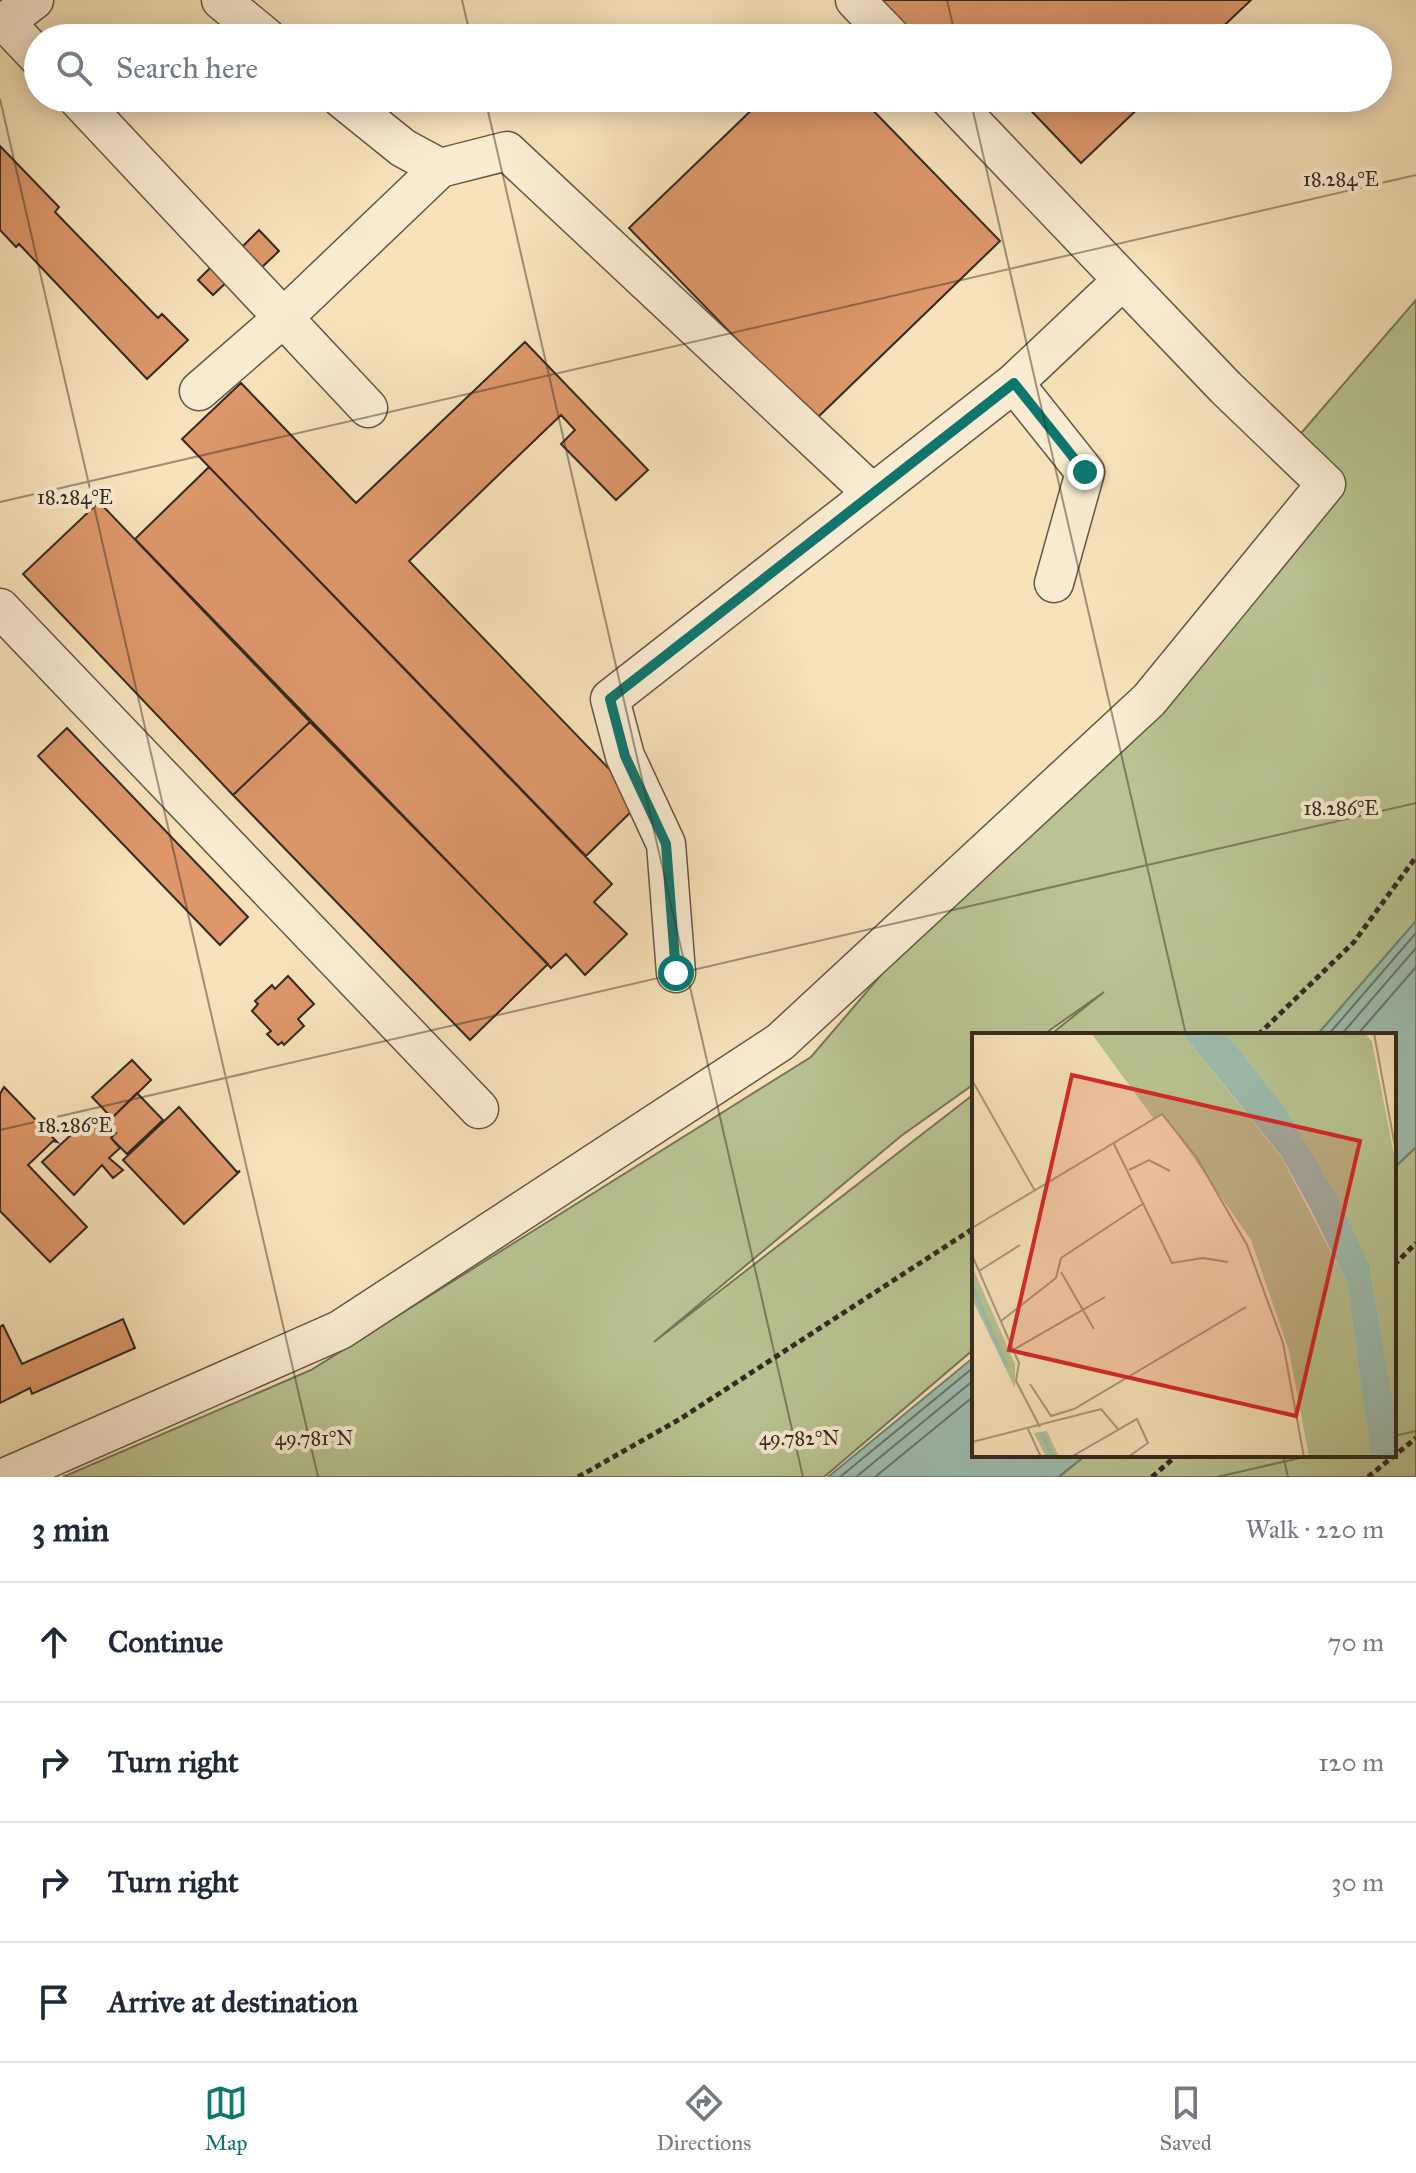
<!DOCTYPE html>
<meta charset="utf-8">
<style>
:root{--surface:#fff;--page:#f6f6f7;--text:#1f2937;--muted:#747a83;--line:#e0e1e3;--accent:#0f766e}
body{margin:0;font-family:"IM FELL Great Primer",serif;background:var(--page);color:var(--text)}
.stop{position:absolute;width:24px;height:24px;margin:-18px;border:6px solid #0f766e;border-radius:50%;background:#fff}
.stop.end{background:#0f766e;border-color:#fff;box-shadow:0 2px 8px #0008}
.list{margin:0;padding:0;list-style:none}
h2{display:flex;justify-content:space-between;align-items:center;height:104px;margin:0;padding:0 32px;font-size:34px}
h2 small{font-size:26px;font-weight:400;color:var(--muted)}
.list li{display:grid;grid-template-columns:52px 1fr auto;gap:24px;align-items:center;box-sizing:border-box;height:120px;padding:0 32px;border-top:2px solid var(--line)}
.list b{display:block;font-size:30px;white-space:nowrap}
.list em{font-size:26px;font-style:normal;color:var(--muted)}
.icon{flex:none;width:44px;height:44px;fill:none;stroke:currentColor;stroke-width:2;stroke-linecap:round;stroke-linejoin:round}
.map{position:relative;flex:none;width:1416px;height:1477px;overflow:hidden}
.search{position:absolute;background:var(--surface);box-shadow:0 4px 20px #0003;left:24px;right:24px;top:24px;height:88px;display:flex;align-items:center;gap:20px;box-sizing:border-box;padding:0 28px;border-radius:44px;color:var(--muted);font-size:30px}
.sheet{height:584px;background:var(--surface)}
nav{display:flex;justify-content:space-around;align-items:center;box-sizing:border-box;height:112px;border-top:2px solid var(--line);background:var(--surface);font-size:22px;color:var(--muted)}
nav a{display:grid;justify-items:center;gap:4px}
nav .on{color:var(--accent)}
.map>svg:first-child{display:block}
</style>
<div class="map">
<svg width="1416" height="1477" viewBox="0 0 1416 1477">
<rect width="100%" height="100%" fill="#f7e2ba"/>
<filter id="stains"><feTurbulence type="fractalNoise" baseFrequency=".0025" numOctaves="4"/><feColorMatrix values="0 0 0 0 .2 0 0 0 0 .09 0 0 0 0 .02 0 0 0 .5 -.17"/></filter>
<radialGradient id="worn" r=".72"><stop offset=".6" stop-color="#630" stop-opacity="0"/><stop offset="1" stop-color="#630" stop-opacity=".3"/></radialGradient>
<!-- green -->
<path fill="#b9c492" stroke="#767659" stroke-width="2" d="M1416,300V921L1317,1035H1050L1104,992L1043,1035H974V1084L901,1136L654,1342L974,1094V1349L824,1477H63L311,1370L811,1057L987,851L1325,484L1290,446Z
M1416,1147V1477H1059L1086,1455H1394V1168Z"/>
<!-- water -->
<path fill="#9dbeb0" stroke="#738276" stroke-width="2" d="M1416,921V1147L1394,1168V1035H1317Z
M974,1357V1455H1086L1058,1477H828Z"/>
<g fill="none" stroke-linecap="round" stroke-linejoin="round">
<!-- shore -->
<path stroke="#687468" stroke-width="2" d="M1328,1035L1416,933
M1341,1035L1416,948
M1357,1035L1416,967
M840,1477L974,1367
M856,1477L974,1380
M875,1477L974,1396"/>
</g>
<!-- building -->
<path fill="#dd976a" stroke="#342920" stroke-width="2" d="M876,0H1251L1211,38H961L956,33L951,38H912Z
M764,98H861L1000,241L815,420L629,228Z
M1019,98H1149L1081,163Z
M0,146L59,207L55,212L158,318L162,314L188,340L147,379L19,244L16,247L0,230Z
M259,230L279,251L259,270L239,250Z
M215,263L229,280L213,295L198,280Z
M525,342L648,470L616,500L561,444L575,430L561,415L409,561L641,802L586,856L182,439L241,383L356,503Z
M209,467L612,884L594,902L627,934L585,975L566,954L551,968L135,539Z
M99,502L310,722L233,795L23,574Z
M310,722L548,964L470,1040L233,795Z
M67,728L248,917L220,945L38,756Z
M288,976L314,1004L298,1019L304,1026L284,1045L282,1042L278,1045L267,1034L271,1031L252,1011L258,1004L255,1001L272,985L275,989Z
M132,1060L151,1080L112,1118L92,1097Z
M4,1087L57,1142L53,1141L28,1165L87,1227L50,1262L0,1211V1094Z
M137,1093L163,1120L127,1154L111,1138L116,1133L106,1124Z
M179,1107L237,1172L240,1171L184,1224L123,1160Z
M90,1117L103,1130L108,1126L116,1133L111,1138L120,1148L109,1158L123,1170L113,1178L102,1165L74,1195L42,1162Z
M123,1319L135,1348L32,1394L30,1388L0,1403V1327L3,1325L22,1364Z"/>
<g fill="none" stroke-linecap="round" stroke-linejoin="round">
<!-- minor casing -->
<g stroke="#655746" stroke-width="41">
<path id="minor" d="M221,0L267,38
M855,0L892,38
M5,22L38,57
M0,26L34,0
M77,98L368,408
M341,98L403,148L440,168L507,151L871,492
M1014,383L1085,472L1054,583
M199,391L283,318L440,168
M0,608L479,1109
M676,973L666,844L625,756L610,699L1014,383L1123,280
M6,1477L340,1330L780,1042L1149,700L1326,484L1226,388L949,98"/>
</g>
<!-- path -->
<path stroke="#342920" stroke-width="5" stroke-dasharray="6 4" stroke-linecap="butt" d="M1258,1035L1354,942L1416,857
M1394,1265L1416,1243
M578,1477L680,1419L974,1228
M1152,1477L1177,1455
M1368,1477L1416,1438"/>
<!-- minor -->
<use href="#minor" stroke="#faecd2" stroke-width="38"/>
</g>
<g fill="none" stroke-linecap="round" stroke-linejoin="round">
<!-- route -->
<path stroke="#0f766e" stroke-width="10" d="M676,973L666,844L625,756L610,699L1014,383L1085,472"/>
</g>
<!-- ticks -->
<path fill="none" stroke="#342920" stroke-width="2" stroke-opacity="0.45" d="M462,0L471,38M947,0L956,38M485,98L803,1477M970,98L1186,1035M0,99L318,1477M0,502L1416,175M0,1130L1416,803M1394,1436L1416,1431M1283,1455L1288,1477M1217,1477L1313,1455"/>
<!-- overview -->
<g transform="translate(972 1033)">
<rect width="424" height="424" fill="#f7e2ba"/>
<path d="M119,0H210L310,125L375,250L399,424H337L317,318L279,207L191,81L182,86ZM254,0H393L400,9L424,132V384L397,231L311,72ZM0,233L43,331V355L0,266ZM75,398L87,424H74L62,400Z" fill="#b9c492"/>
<path d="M210,0H254L311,72L362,158L397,231L424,384V424H399L375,250L338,175L310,124Z" fill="#9dbeb0"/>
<path fill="none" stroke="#9dbeb0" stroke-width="4" d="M0,253L35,334M69,400L81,424"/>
<path fill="none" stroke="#a9987c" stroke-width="2" d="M402,0L424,119M0,47L63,158M142,111L200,230L231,225L256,229M157,137L177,127L198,138M0,195L190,81L225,125L275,212L311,310L332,424M0,222L47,330L44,348L68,394M7,238L48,212M89,239L122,296M29,288L84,245L89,225L172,170M41,317L133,264M58,351L79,383L102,376L274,274M56,396L69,424M0,409L129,376L146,396M99,424L165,386L176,410L156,424"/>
<path fill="#d62828" fill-opacity="0.15" stroke="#d62828" stroke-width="4" d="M100,42L388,108L324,383L37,317Z"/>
<rect width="424" height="424" fill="none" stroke="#342920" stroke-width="4"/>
</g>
<g font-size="20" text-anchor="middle" fill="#342920" stroke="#faecd2" stroke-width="8" stroke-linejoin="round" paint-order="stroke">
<text x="1341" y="186">18.284°E</text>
<text x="75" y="504">18.284°E</text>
<text x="1341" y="815">18.286°E</text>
<text x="75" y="1132">18.286°E</text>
<text x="314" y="1445">49.781°N</text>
<text x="799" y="1445">49.782°N</text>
</g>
<rect width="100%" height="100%" filter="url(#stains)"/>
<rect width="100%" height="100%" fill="url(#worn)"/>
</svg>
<div class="stop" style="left:676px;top:973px"></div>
<div class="stop end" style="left:1085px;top:472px"></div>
<div class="search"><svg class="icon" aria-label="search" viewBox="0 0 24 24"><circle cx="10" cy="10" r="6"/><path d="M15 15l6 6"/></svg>Search here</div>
</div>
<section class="sheet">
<h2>3 min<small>Walk · 220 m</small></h2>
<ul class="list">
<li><svg class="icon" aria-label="ahead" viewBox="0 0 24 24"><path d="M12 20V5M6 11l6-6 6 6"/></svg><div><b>Continue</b></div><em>70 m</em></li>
<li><svg class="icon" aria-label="right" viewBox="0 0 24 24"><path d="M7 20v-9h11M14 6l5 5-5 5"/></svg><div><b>Turn right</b></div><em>120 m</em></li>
<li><svg class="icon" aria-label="right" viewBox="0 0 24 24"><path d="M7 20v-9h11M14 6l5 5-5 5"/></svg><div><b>Turn right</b></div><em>30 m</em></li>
<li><svg class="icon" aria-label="arrive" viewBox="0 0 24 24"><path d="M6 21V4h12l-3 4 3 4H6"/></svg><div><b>Arrive at destination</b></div></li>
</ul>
</section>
<nav>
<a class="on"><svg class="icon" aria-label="map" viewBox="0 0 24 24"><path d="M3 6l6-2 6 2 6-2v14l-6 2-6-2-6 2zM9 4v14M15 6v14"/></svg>Map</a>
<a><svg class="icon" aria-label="directions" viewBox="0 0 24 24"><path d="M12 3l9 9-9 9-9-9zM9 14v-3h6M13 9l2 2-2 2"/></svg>Directions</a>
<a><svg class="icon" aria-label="saved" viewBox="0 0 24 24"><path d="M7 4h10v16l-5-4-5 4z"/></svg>Saved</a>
</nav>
